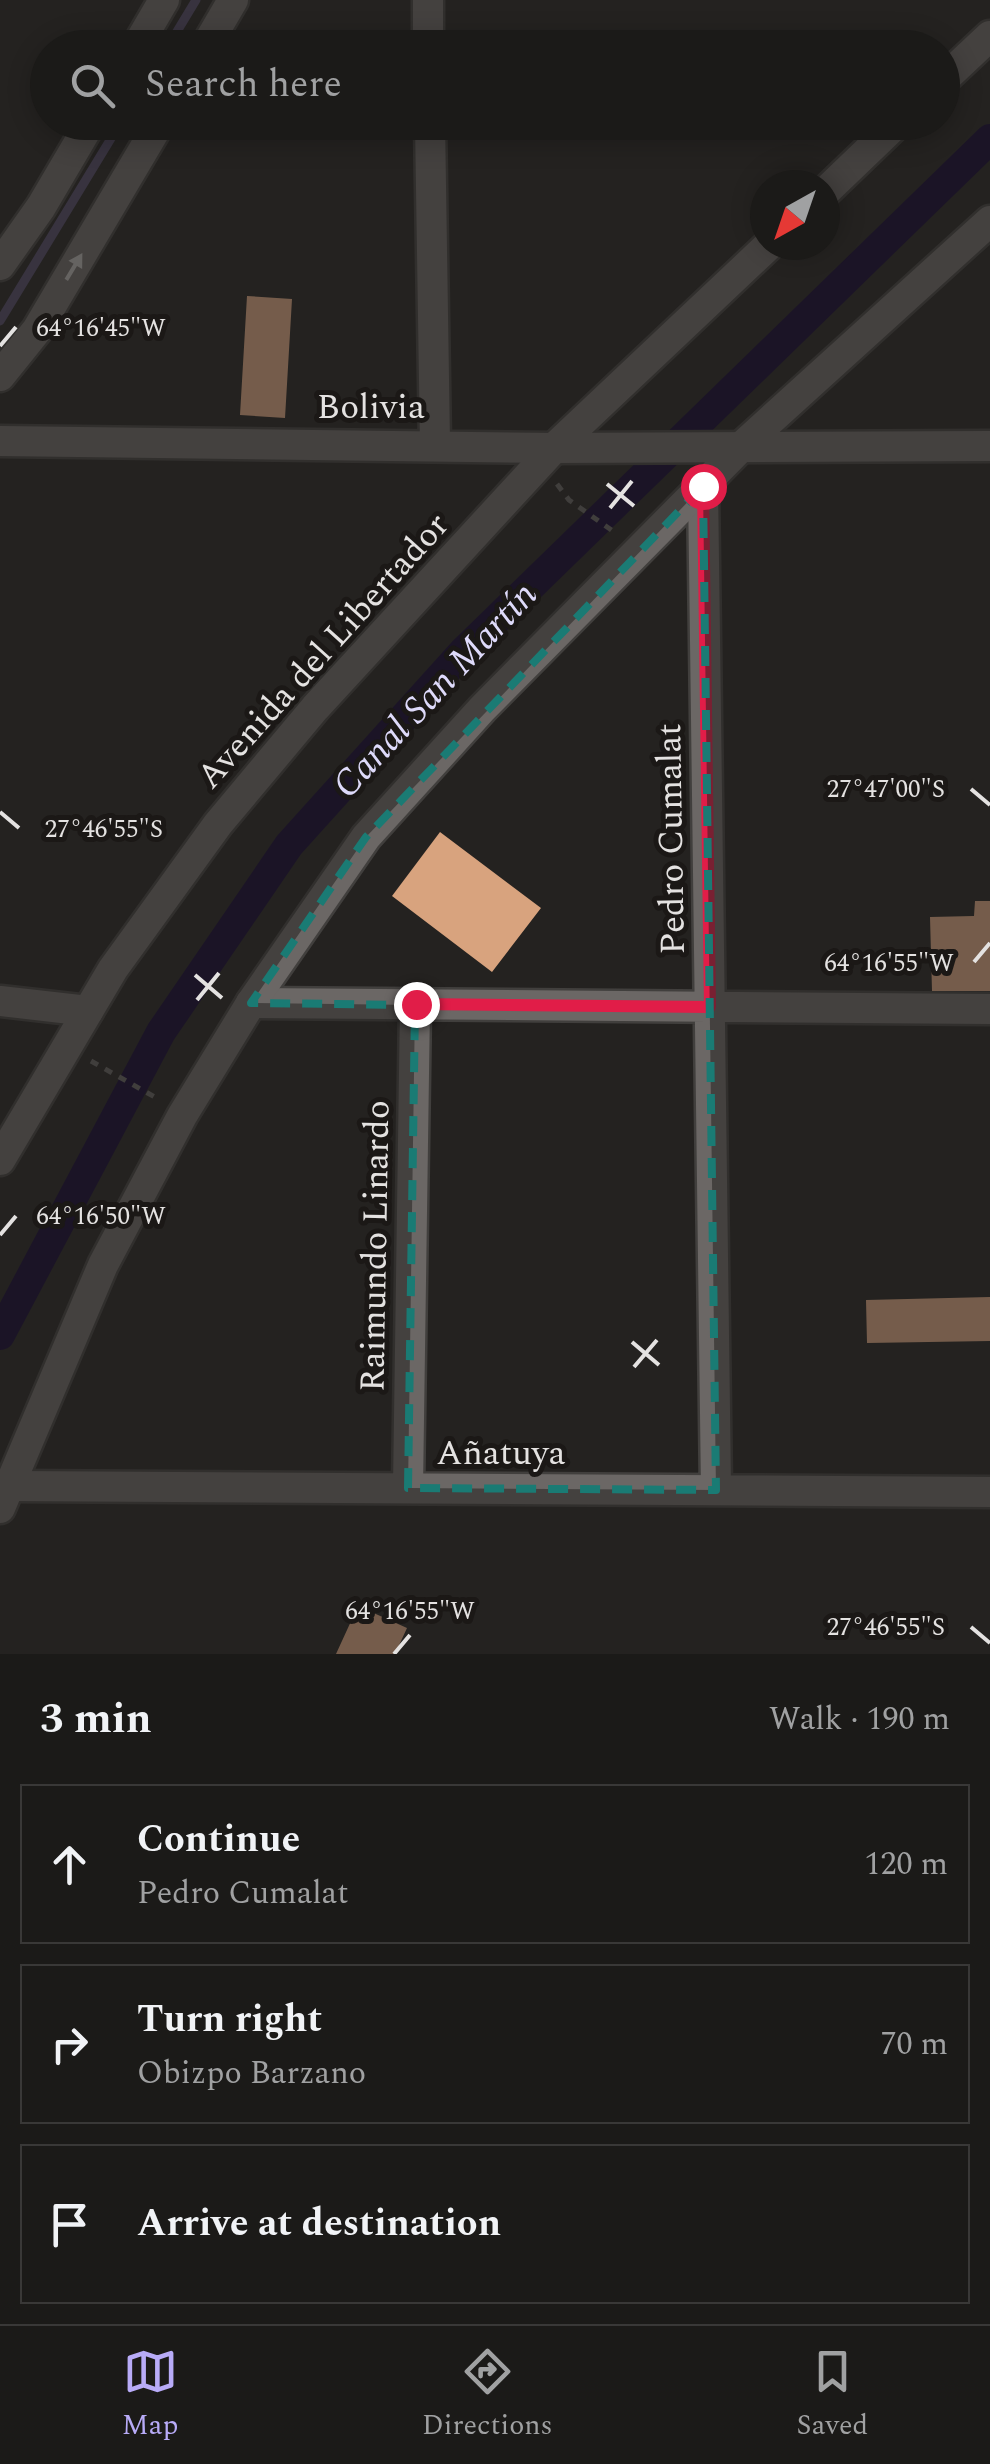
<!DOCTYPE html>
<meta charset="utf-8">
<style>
:root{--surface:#1b1a18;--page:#282725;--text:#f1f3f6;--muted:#a0a1a2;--line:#393837;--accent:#b8abf7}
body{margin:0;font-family:Spectral,serif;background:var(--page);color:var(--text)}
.compass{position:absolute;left:750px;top:170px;width:90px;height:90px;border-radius:50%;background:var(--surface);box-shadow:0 5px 25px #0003;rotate:220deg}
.stop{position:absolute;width:30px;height:30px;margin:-22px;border:8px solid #e11d48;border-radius:50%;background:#fff}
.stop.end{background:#e11d48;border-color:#fff;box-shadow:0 2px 10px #0008}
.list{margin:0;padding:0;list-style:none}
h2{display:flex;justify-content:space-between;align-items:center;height:130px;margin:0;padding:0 40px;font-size:42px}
h2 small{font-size:32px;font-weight:400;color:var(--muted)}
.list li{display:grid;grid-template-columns:65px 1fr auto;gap:30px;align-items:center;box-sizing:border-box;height:160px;margin:0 20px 20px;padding:0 20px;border:2px solid var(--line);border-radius:0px}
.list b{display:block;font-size:38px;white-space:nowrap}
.list p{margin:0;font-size:32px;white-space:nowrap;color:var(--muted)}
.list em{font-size:32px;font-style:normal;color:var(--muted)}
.icon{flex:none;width:55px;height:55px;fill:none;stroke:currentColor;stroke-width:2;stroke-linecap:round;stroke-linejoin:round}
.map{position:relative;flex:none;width:990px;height:1654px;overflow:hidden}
.search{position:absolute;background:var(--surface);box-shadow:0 5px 25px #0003;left:30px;right:30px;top:30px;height:110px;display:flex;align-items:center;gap:25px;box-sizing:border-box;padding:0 35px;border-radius:55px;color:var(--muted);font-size:38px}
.sheet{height:670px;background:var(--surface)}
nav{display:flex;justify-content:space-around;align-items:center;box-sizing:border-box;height:140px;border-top:2px solid var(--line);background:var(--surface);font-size:28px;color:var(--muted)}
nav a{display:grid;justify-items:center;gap:5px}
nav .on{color:var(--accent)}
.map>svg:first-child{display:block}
</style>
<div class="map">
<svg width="990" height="1654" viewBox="0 0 990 1654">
<rect width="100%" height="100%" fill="#242220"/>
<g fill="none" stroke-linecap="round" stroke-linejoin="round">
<!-- stream -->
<path stroke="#504764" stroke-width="9" d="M167,48L196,0
M0,321L121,122"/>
<!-- canal -->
<path stroke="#11042e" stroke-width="30" d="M0,1335L161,1032L289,845L463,652L990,139"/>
</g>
<!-- building -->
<path fill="#d8a37e" d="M247,296L292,299L285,418L240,415Z
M440,832L541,908L492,972L392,896Z
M975,901H990V991H932L930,917L974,916Z
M990,1297V1341L867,1343L866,1300Z
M358,1606L407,1628L395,1654H336Z"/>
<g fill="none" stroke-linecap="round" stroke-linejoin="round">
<!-- street casing -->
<g stroke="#413f3d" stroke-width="35">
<path id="street" d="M428,0V48
M430,122L435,444
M0,441L554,448L990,446
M703,486L716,1490
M0,1001L88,1011
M251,1003L990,1009
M11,1486L990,1492
M408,1488L415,1005"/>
</g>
<!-- secondary casing -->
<g stroke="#413f3d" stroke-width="35">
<path id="secondary" d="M136,48L164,0
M205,48L233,0
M942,81L990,36
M825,192L898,122
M0,265L41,207L91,122
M0,376L37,330L160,122
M0,1160L113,969L218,824L315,708L554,448L769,245
M0,1508L103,1265L182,1116L251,1003L366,837L482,709L742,446L990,221"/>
</g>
<!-- path -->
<path stroke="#62605e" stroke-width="5" stroke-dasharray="8 8" stroke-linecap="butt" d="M557,484L569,500L617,534
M91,1061L160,1100"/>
<!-- street -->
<use href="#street" stroke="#6b6765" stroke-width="30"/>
<!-- secondary -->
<use href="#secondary" stroke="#6b6765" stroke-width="30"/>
</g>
<!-- one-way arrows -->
<defs><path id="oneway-solid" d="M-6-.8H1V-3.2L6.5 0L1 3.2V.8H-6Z" transform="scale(2.5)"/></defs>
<use fill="#b4b1af" href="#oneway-solid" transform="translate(74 267) rotate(-59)"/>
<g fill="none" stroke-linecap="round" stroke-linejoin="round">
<!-- route -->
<path stroke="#e11d48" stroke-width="12" d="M416,1004L710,1007L703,486"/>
</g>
<!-- marked area -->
<path d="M0 0H990V1654H0ZM703,486L716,1490L408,1488L415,1005L251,1003L366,837Z" fill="#242220" fill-opacity=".55" fill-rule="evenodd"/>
<path fill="none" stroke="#1a7b74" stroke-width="8" stroke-dasharray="20 12" stroke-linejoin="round" d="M703,486L716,1490L408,1488L415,1005L251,1003L366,837Z"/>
<!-- ticks -->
<path fill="none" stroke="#e4e2e1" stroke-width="4" d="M0,346L16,327M607,484L634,506M610,508L632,481M971,789L990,805M0,812L19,828M974,962L990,943M195,975L222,998M197,1000L219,973M0,1235L16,1216M632,1342L659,1365M634,1367L657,1340M971,1627L990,1643M394,1654L410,1635"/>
<g text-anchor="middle" stroke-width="10" stroke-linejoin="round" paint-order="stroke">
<!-- street labels -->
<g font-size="35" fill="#e4e2e1" stroke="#1b1816">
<text x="371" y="418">Bolivia</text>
<text transform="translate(322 650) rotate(-48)" y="12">Avenida del Libertador</text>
<text transform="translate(670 839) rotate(-91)" y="12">Pedro Cumalat</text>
<text transform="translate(374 1246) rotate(-89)" y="12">Raimundo Linardo</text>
<text x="501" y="1464">Añatuya</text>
</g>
<!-- water labels -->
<g font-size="38" font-style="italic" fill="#dedafa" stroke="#1b1816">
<text transform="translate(434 689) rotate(-47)" y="13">Canal San Martín</text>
</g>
</g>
<g font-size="25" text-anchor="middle" fill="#e4e2e1" stroke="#1b1816" stroke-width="10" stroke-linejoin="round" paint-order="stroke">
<text x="101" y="336">64°16'45"W</text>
<text x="886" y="797">27°47'00"S</text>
<text x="104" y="837">27°46'55"S</text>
<text x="889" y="971">64°16'55"W</text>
<text x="101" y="1224">64°16'50"W</text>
<text x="410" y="1619">64°16'55"W</text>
<text x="886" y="1635">27°46'55"S</text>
</g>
</svg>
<svg class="compass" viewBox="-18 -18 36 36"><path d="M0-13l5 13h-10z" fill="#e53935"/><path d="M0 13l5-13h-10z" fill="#a0a1a2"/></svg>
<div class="stop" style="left:703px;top:486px"></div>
<div class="stop end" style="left:416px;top:1004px"></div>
<div class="search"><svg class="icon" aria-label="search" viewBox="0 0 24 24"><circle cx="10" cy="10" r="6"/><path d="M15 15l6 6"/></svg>Search here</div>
</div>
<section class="sheet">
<h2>3 min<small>Walk · 190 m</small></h2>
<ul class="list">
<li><svg class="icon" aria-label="ahead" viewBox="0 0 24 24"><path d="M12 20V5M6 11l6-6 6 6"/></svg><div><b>Continue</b><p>Pedro Cumalat</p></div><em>120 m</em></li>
<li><svg class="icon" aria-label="right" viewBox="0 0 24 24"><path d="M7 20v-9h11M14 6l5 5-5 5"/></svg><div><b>Turn right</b><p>Obizpo Barzano</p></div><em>70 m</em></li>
<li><svg class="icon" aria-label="arrive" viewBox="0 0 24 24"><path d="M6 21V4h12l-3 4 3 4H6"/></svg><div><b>Arrive at destination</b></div></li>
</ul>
</section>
<nav>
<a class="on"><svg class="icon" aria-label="map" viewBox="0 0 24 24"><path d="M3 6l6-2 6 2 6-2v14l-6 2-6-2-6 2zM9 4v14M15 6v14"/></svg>Map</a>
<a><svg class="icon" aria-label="directions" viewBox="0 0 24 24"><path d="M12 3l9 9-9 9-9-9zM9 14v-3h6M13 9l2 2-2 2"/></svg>Directions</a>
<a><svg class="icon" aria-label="saved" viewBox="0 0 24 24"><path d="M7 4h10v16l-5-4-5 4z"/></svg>Saved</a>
</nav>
